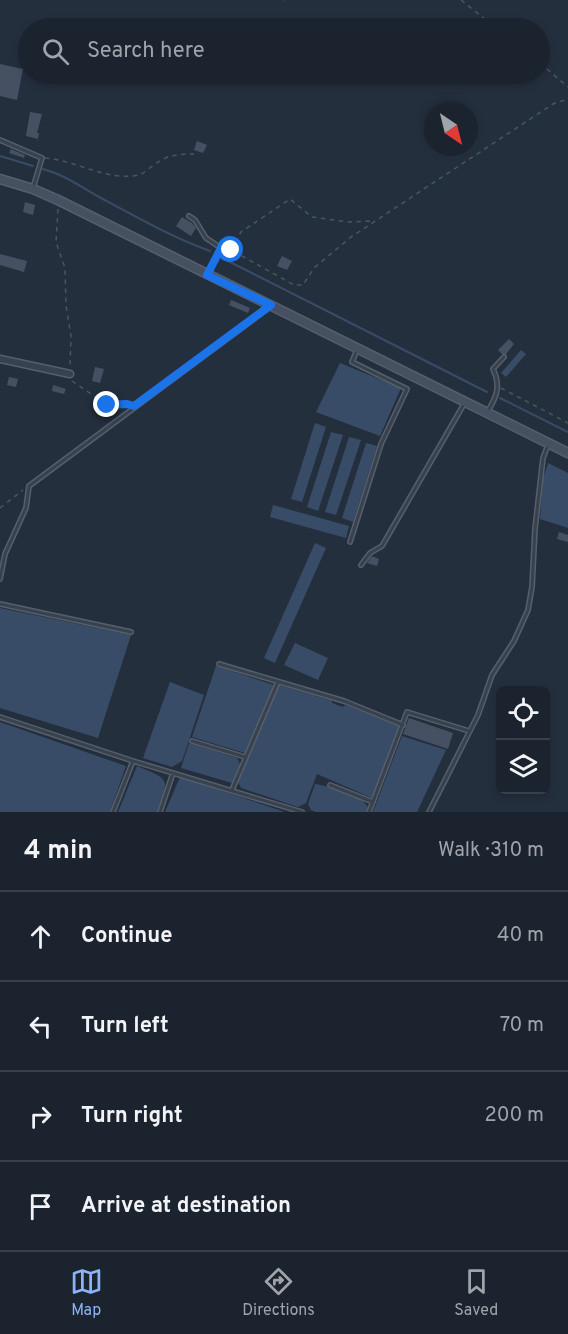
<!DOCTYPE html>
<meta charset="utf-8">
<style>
:root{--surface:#1b232e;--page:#242b36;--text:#f1f3f6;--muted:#a0a4aa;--line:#39404a;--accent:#8ab4f8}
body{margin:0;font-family:Overpass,sans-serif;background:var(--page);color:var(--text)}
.controls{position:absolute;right:18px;bottom:18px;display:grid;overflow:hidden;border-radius:9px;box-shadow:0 3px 9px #0003}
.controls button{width:54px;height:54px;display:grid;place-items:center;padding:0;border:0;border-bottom:2px solid var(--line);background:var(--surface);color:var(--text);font:30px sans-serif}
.compass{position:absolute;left:424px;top:102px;width:54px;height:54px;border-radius:50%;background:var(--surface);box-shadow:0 3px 9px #0003;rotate:145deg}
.stop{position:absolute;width:18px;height:18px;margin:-14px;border:4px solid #1a73e8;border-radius:50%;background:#fff}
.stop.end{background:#1a73e8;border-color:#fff;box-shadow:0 2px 6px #0008}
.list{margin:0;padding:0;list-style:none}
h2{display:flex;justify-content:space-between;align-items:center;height:78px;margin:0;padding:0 24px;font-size:26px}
h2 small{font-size:20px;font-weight:400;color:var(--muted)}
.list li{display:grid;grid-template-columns:39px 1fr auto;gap:18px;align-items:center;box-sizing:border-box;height:90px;padding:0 24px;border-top:2px solid var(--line)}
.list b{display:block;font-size:22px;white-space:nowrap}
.list em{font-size:20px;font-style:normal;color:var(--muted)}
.icon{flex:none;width:33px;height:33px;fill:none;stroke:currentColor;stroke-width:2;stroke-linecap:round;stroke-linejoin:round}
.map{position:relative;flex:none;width:568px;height:812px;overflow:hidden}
.search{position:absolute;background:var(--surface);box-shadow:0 3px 9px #0003;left:18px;right:18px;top:18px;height:66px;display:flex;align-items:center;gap:15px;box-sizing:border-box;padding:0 21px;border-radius:33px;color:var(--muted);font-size:22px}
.sheet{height:438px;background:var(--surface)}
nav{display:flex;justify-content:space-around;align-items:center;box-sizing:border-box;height:84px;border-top:2px solid var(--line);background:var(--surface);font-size:16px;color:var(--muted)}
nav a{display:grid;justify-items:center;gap:3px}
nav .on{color:var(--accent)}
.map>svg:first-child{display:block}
</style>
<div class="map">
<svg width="568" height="812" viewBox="0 0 568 812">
<rect width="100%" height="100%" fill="#242f3e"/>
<!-- water -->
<path fill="#394c67" d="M521,350L526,354L506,377L501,373Z
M340,363L401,388L380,436L316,412Z
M315,423L326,427L302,502L291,499Z
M331,432L343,435L318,511L307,507Z
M349,437L361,440L336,515L325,512Z
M366,443L377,446L353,522L342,518Z
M548,463L568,473V528L540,519L543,479Z
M273,505L349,526L346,538L270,517Z
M315,543L326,548L275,663L264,658Z
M0,608L131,635L98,738L0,708Z
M295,643L328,658L318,680L284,665Z
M216,666L274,685L245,753L192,737Z
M170,682L204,695L182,761L172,767L143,758Z
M279,685L332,701V703L343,707L345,705L399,726L372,798L317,774L306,803L298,807L241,788L238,782Z
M0,722L126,766L110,812H0Z
M402,736L446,750L417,812H373Z
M189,743L237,758L240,764L232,783L181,768Z
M137,766C171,780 169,778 157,812H118Z
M180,777L285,812H165Z
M315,784C331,787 359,793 368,807L366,812H316L311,810L308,804Z"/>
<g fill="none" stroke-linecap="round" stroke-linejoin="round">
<!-- stream -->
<path stroke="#394c67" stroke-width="2" d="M0,156L33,166
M43,169C65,175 81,187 101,198C136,217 172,237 210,251
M220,257L487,392
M500,398L568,432"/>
</g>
<!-- building -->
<path fill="#455162" d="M0,64L23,69L17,100L0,96Z
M45,74L55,77L53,84L43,82Z
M30,112L42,114L37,133H39L38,139L26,136Z
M197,141L207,145L203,153L194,150Z
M11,149L25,155L24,158L9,153Z
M25,202L35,205L33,215L23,212Z
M182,217L192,223L196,228L191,236L176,226Z
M0,254L27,261L24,272L0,265Z
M282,256L292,261L287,270L277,266Z
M231,300L250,308L248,313L229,305Z
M509,339L514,344L506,354H502L498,350Z
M95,367L104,369L100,383L92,381Z
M9,377L18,379L16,387L7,385Z
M53,385L66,389L64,394L52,391Z
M559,532L568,535V542L557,539Z
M372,556L379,559L377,566L367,563Z
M409,718L453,733L448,749L403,734Z"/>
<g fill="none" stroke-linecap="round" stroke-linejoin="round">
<!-- service casing -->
<g stroke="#565f6c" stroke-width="6">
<path id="service" d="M0,140L42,158L33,188
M189,216L195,220L206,238L221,248L208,273
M488,411C497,396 501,386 493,369L504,357
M350,542L381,444L407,389L352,362L357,350
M361,565L370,553L382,546L464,404
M0,579L5,554L26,508L29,486L270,307
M0,604L131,632
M219,664L344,701L403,725
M0,717L133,761L302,812
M192,741L245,757
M330,785L373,802
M232,790L278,682
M113,812L133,761
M160,812L173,773
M369,812L407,712L469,731
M429,812L478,715L492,675L514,641L528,610L532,587L535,529L543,458L548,445"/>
</g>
<!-- minor casing -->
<g stroke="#565f6c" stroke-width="9">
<path id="minor" d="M0,359L70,374"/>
</g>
<!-- secondary casing -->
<g stroke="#565f6c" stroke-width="11">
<path id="secondary" d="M0,179L33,189L58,200L568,453"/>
</g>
<!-- path -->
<path stroke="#44595c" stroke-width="1.5" stroke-dasharray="4.5 4.5" stroke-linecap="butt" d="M284,0H285
M461,0L496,28
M540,63L568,87
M45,158C75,160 109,182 138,175C144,174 149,168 154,165C167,155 177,154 194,154
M58,209L56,242L65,268L66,306L71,336L70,368
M225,249L233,251L294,285H303L314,268L351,237L553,104L568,99
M231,250L241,232L290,199L312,217L348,222L375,221
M72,381L107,405H128
M501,388L568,423
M0,508L23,490"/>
<!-- service -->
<use href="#service" stroke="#38414e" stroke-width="3"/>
<!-- minor -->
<use href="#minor" stroke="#38414e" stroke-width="6"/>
<!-- secondary -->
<use href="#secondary" stroke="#465061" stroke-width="8"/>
</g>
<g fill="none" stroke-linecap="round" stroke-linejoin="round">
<!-- route -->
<path stroke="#1a73e8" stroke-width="8" d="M107,405L127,404L134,406L271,305L207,275L221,248L231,250"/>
</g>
</svg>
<div class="controls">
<button><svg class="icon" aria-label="locate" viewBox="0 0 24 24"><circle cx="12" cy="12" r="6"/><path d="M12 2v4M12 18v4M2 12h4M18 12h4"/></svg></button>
<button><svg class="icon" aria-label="layers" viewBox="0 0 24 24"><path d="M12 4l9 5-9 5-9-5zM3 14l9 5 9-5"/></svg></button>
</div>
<svg class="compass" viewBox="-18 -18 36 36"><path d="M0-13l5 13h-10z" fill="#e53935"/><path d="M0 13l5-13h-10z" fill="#a0a4aa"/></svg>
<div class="stop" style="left:231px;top:250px"></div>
<div class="stop end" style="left:107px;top:405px"></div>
<div class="search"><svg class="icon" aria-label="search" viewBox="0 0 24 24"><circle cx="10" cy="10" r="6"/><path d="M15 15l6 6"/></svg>Search here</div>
</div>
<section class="sheet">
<h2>4 min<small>Walk · 310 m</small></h2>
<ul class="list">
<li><svg class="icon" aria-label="ahead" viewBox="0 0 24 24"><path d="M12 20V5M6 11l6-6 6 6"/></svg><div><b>Continue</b></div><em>40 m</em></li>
<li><svg class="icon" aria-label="left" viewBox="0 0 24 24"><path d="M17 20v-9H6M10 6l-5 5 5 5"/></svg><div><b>Turn left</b></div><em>70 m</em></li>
<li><svg class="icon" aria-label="right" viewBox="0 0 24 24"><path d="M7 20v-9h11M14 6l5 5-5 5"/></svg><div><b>Turn right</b></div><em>200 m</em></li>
<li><svg class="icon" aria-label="arrive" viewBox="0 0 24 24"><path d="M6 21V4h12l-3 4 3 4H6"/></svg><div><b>Arrive at destination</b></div></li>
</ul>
</section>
<nav>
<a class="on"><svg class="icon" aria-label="map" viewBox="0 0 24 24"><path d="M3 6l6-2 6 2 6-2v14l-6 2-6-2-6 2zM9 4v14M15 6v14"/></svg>Map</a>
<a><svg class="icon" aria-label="directions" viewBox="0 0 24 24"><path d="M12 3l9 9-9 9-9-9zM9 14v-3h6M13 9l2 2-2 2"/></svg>Directions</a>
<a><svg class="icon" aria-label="saved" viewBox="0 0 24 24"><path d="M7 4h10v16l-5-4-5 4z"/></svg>Saved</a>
</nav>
